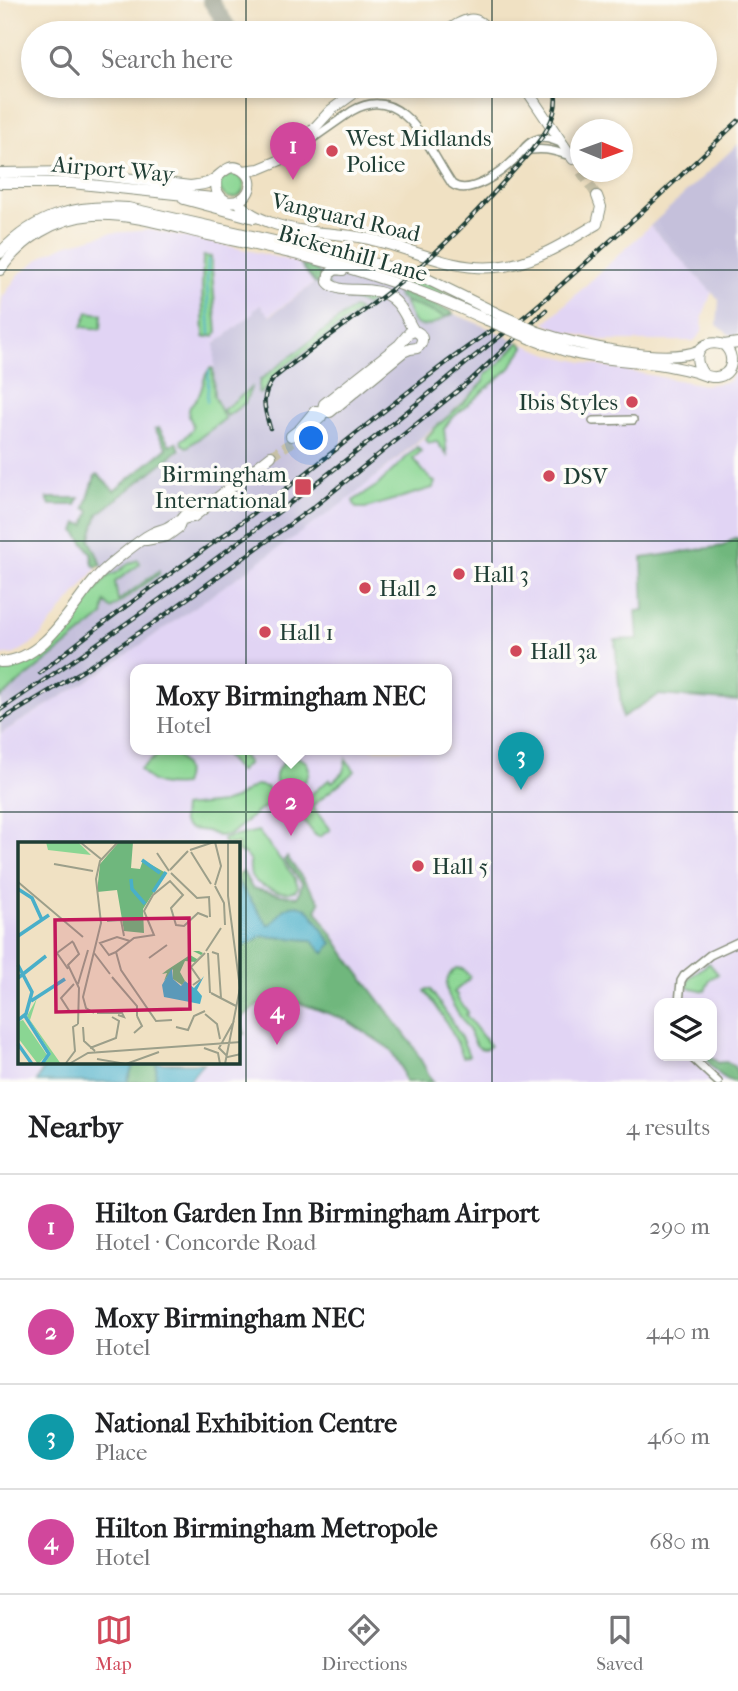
<!DOCTYPE html>
<meta charset="utf-8">
<style>
:root{--surface:#fff;--page:#f2f2f2;--text:#202124;--muted:#757577;--line:#e0e0e0;--accent:#d1495b}
body{margin:0;font-family:"IM FELL French Canon",serif;background:var(--page);color:var(--text)}
.controls{position:absolute;right:21px;bottom:21px;display:grid;overflow:hidden;border-radius:14px;box-shadow:0 4px 10px #0003}
.controls button{width:63px;height:63px;display:grid;place-items:center;padding:0;border:0;border-bottom:2px solid var(--line);background:var(--surface);color:var(--text);font:35px sans-serif}
.compass{position:absolute;left:570px;top:119px;width:63px;height:63px;border-radius:50%;background:var(--surface);box-shadow:0 4px 10px #0003;rotate:91deg}
.you{position:absolute;left:312px;top:439px;width:24px;height:24px;margin:-18px;border:5px solid #fff;border-radius:50%;background:#1a73e8;box-shadow:0 0 0 10px #1a73e833}
.badge{display:grid;place-items:center;width:46px;height:46px;border-radius:50%;background:var(--accent);color:#fff;font-size:23px;font-weight:700}
.pin{position:absolute;translate:-50% -58px;filter:drop-shadow(0 2px 4px #0008)}
.pin::after{content:'';position:absolute;top:37px;width:24px;height:21px;background:inherit;clip-path:polygon(0 0,100% 0,50% 100%)}
.popup{position:absolute;left:130px;top:664px;width:322px;height:91px;box-sizing:border-box;display:grid;place-content:center;border-radius:14px;background:var(--surface);filter:drop-shadow(0 2px 5px #0005);font-size:23px;white-space:nowrap;color:var(--muted)}
.popup b{font-size:26px;color:var(--text)}
.popup::after{content:'';position:absolute;left:50%;top:100%;margin-left:-14px;border:14px solid transparent;border-top-color:var(--surface)}
.list{margin:0;padding:0;list-style:none}
h2{display:flex;justify-content:space-between;align-items:center;height:91px;margin:0;padding:0 28px;font-size:30px}
h2 small{font-size:23px;font-weight:400;color:var(--muted)}
.list li{display:grid;grid-template-columns:46px 1fr auto;gap:21px;align-items:center;box-sizing:border-box;height:105px;padding:0 28px;border-top:2px solid var(--line)}
.list b{display:block;font-size:26px;white-space:nowrap}
.list p{margin:0;font-size:23px;white-space:nowrap;color:var(--muted)}
.list em{font-size:23px;font-style:normal;color:var(--muted)}
.icon{flex:none;width:38px;height:38px;fill:none;stroke:currentColor;stroke-width:2;stroke-linecap:round;stroke-linejoin:round}
.map{position:relative;flex:none;width:738px;height:1082px;overflow:hidden}
.search{position:absolute;background:var(--surface);box-shadow:0 4px 10px #0003;left:21px;right:21px;top:21px;height:77px;display:flex;align-items:center;gap:18px;box-sizing:border-box;padding:0 24px;border-radius:38px;color:var(--muted);font-size:26px}
.sheet{height:511px;background:var(--surface)}
nav{display:flex;justify-content:space-around;align-items:center;box-sizing:border-box;height:98px;border-top:2px solid var(--line);background:var(--surface);font-size:19px;color:var(--muted)}
nav a{display:grid;justify-items:center;gap:4px}
nav .on{color:var(--accent)}
.map>svg:first-child{display:block}
</style>
<div class="map">
<svg width="738" height="1082" viewBox="0 0 738 1082">
<rect width="100%" height="100%" fill="#fdfcf7"/>
<filter id="ink" filterUnits="userSpaceOnUse"><feTurbulence type="fractalNoise" baseFrequency=".0143" numOctaves="2"/><feDisplacementMap in="SourceGraphic" scale="14" xChannelSelector="R" yChannelSelector="G"/><feConvolveMatrix kernelMatrix="1 2 1 2 8 2 1 2 1" color-interpolation-filters="sRGB"/></filter>
<filter id="wash" filterUnits="userSpaceOnUse"><feTurbulence type="fractalNoise" baseFrequency=".00686" numOctaves="4" result="noise"/><feDisplacementMap in="SourceGraphic" scale="28" xChannelSelector="R" yChannelSelector="G"/><feGaussianBlur stdDeviation="1.57" result="paint"/><feColorMatrix in="noise" values="0 0 0 0 0 0 0 0 0 0 0 0 0 0 0 0 0 1.4 0 .05"/><feComposite in="paint" operator="in"/></filter>
<g filter="url(#wash)">
<rect width="100%" height="100%" fill="#f0e1c3"/>
<!-- built -->
<path fill="#e1d4f4" fill-rule="evenodd" d="M650,226L712,292L703,315L702,332L694,341H605L559,330L545,323Z
M151,230L251,251L320,268L328,273L269,316L260,305L255,313L215,344V362L223,418L36,641L15,654L0,656V320L2,298L19,274L45,255L65,245L110,233Z
M521,343L552,355L605,367L705,385L727,382L738,370V538L723,546L643,558L644,610L636,611L638,640H616L650,699L659,695L738,701V1082H0V734L102,672L352,496L507,370ZM135,670H447V750H135ZM19,844H238V1063H19ZM659,1003H712V1056H659Z"/>
<!-- industrial -->
<path fill="#c5c0db" d="M738,144V335H730L717,325L719,300L650,226Z
M328,273L379,283L486,327L519,342L497,369L451,413L353,496L102,672L0,734V695L103,616L108,576L100,565L102,562L87,541L98,512L223,419L213,399L215,344L254,313L253,311L260,305L270,316Z"/>
<!-- green -->
<path fill="#8ad693" stroke="#548a64" stroke-width="2" d="M220 186a12 12 0 1 1 24 0a12 12 0 1 1-24 0Z
M112,210L156,218L399,274L431,285L466,302L462,305L385,277L302,253L132,215C80,209 34,220 0,263C3,254 10,248 18,242C46,219 76,211 112,210Z
M203,256L211,257L217,332L214,336L204,337L202,286Z
M337,293L379,296L366,305Z
M404,301L446,317C437,322 423,331 414,322C410,317 407,307 404,301Z
M354,308L359,311L284,367L270,380L265,389L260,394L258,392L260,380Z
M88,312L102,314L101,329L82,327Z
M519,342L524,347L510,368L450,420L444,429L447,455L436,441L429,443L425,439L436,427L459,407L484,382L485,375L499,364Z
M211,368L213,369L214,396L225,419L187,447L182,444L181,440C206,423 183,423 190,407C192,402 198,398 200,393C204,384 203,375 211,368Z
M251,388L245,403L227,416L223,410Z
M417,447L421,451L413,459L431,480L435,482L433,488L366,508H356L353,501L378,485Z
M138,560L140,564L115,582L118,601L159,571V574L111,609L105,602L103,616L0,698V671L15,669L47,649L64,634L89,597L108,576L116,573L130,563Z
M164,750H173C182,763 190,768 183,785C164,787 151,785 140,769Z
M212,750H238L248,763L239,772L222,752Z
M296,757C327,764 295,806 276,782C274,769 284,759 296,757Z
M346,759L355,771L312,806L330,830L319,837L315,835L294,808L330,779L332,782L344,772Z
M256,785L267,787L276,800L257,812L230,835L218,836L207,831L190,829L185,826L182,821L183,807L222,803L234,799Z
M258,831L294,877L298,887C296,889 296,891 294,891C285,896 257,886 252,877C249,872 250,867 250,861L245,854L238,852V844H226L223,841V839Z
M709,963L718,974L710,979L705,991L687,987L689,978Z
M456,968L463,969L470,977L469,979L454,992L458,996L457,998L468,1012L466,1015L490,1046C486,1049 485,1050 480,1048C474,1046 472,1036 469,1030C458,1012 433,985 456,968Z
M427,989H430C445,1011 460,1031 469,1056L463,1057C454,1032 441,1012 425,991Z"/>
<!-- forest -->
<path fill="#6fb77d" stroke="#477a58" stroke-width="2" d="M301,265C311,267 320,268 322,279L326,280L330,289L315,283Z
M399,292L451,311L453,314L446,317L404,301L397,295Z
M159,428L170,445L176,442L180,449L98,514L90,540L102,565L97,567L93,565L91,553L75,531L78,523L85,525L90,511L85,508L95,476L98,474L114,491L167,448L155,429Z
M47,498H79L76,505H50Z
M735,538H738V701L659,695L622,717L615,640L638,639L636,611L644,610L642,558L723,546Z
M287,857L320,902L316,910L347,957L412,1044L433,1082H405L401,1067L390,1049L346,1020L300,1003L277,1004L266,997L261,1003L239,1020L245,1033L238,1037V949L263,936L311,940L324,953L332,943L326,937L320,926L284,909L274,923L268,925L238,882V875L243,872L252,888L281,895L298,897L302,883L284,860Z
M708,1056H711L718,1063C733,1059 738,1068 738,1082C725,1082 713,1069 706,1059Z
M134,1063H157L155,1082H127Z"/>
<!-- water -->
<path fill="#49afc9" stroke="#34767e" stroke-width="2" d="M238,882L268,925C278,922 279,910 288,907C312,897 319,931 332,943L324,953L311,940L263,936L238,949Z
M45,1063H134L127,1082H37Z
M157,1063H204C201,1065 190,1079 189,1082H155Z"/>
<g fill="none" stroke-linecap="round" stroke-linejoin="round">
<!-- stream -->
<path stroke="#49afc9" stroke-width="2" d="M208,260L207,283L210,334
M207,402L209,371"/>
<!-- taxiway -->
<path stroke="#888f7c" stroke-width="16" d="M210,0L232,33"/>
</g>
</g>
<g filter="url(#ink)">
<g fill="none" stroke-linecap="round" stroke-linejoin="round">
<!-- secondary-tunnel -->
<path stroke="#c6c0a6" stroke-width="10" stroke-dasharray="10 5" stroke-linecap="butt" d="M581,172L597,196
M271,456L295,440"/>
<!-- street casing -->
<g stroke="#888f7c" stroke-width="10">
<path id="street" d="M295,151L352,111C403,81 429,150 452,184C469,197 502,172 515,159C522,152 526,143 535,140C544,136 552,140 561,143
M522,152C541,147 552,150 570,156
M593,421L633,420
M679,1003L681,981L684,976L710,955L738,942
M690,1056L718,1082"/>
</g>
<!-- secondary casing -->
<g stroke="#888f7c" stroke-width="12">
<path id="secondary" d="M444,33C462,21 475,10 490,33
M524,86L573,159
M243,171L259,169L283,159L310,133L331,110L364,86
M0,173L75,172L190,186C196,185 202,185 207,183C220,179 227,160 242,170C260,182 246,206 226,201C216,195 215,188 217,177
M0,183H72L222,199
M184,199L254,218
M238,202C246,211 258,218 269,222C299,234 333,232 364,238C408,246 449,271 495,267C534,264 564,243 597,224L601,207L597,196
M0,253C36,214 77,204 128,208L389,267L423,277L494,312
M0,270C22,239 54,218 93,215C131,213 171,226 208,235C267,248 326,259 383,279C419,290 453,305 487,320
M538,332C573,344 667,366 700,350
M532,339C548,345 565,352 583,355C610,360 637,361 664,365C674,367 685,369 695,372C702,374 709,378 716,377C734,375 735,355 724,345C701,337 689,357 704,375
M724,345L738,343
M304,433L321,417L324,404L399,345L409,333L414,331
M291,436L300,429L315,411L330,412L403,352L410,349L417,348C425,342 423,333 414,331C408,322 404,310 396,302C375,280 341,298 328,282L329,274L336,269L343,270
M146,540L167,536L178,528L182,518L189,510L202,502
M0,662C45,661 72,605 98,576C106,567 143,537 153,533C158,530 164,530 168,527C177,522 182,518 193,517L271,456"/>
</g>
<!-- street -->
<use href="#street" stroke="#fff" stroke-width="7"/>
<!-- secondary -->
<use href="#secondary" stroke="#fff" stroke-width="10"/>
<!-- rail casing -->
<g stroke="#1f3d34" stroke-width="4.5">
<path id="rail" d="M270,428C264,408 260,396 274,378C317,343 364,313 406,278C446,246 482,207 515,169C527,155 540,143 548,127C555,114 558,100 554,86
M40,673C121,606 208,549 291,485C361,431 427,373 501,324
M0,710C163,601 320,485 470,360C495,340 520,321 544,300C610,242 675,182 738,121
M0,721L84,670L162,617L315,506L471,380L546,310"/>
</g>
<!-- rail -->
<use href="#rail" stroke="#fdfcf7" stroke-width="2" stroke-dasharray="5" stroke-linecap="butt"/>
<!-- secondary-bridge casing -->
<g stroke="#888f7c" stroke-width="12" stroke-linecap="butt">
<path id="secondary-bridge" d="M494,312L538,332
M487,320L532,339"/>
</g>
<!-- secondary-bridge -->
<use href="#secondary-bridge" stroke="#fff" stroke-width="10"/>
</g>
</g>
<!-- grid -->
<path fill="none" stroke="#1f3d34" stroke-width="2" stroke-opacity="0.55" d="M246,0V33M492,0V33M246,86V1082M492,86V1082M0,270H738M0,541H738M0,812H738"/>
<!-- markers -->
<g fill="#d1495b" stroke="#fdfcf7" stroke-width="2.5">
<circle cx="332" cy="151" r="7"/>
<circle cx="632" cy="402" r="7"/>
<circle cx="549" cy="476" r="7"/>
<rect x="294" y="478" width="18" height="18" rx="3.5"/>
<circle cx="459" cy="574" r="7"/>
<circle cx="365" cy="588" r="7"/>
<circle cx="265" cy="632" r="7"/>
<circle cx="516" cy="651" r="7"/>
<circle cx="418" cy="866" r="7"/>
</g>
<g text-anchor="middle" stroke-width="7" stroke-linejoin="round" paint-order="stroke">
<!-- poi labels -->
<g font-size="23" fill="#1f3d34" stroke="#fdfcf7" text-anchor="start">
<text x="346" y="146">West Midlands<tspan x="346" dy="26">Police</tspan></text>
<text x="618" y="410" text-anchor="end">Ibis Styles</text>
<text x="287" y="482" text-anchor="end">Birmingham<tspan x="287" dy="26">International</tspan></text>
<text x="563" y="484">DSV</text>
<text x="473" y="582">Hall 3</text>
<text x="379" y="596">Hall 2</text>
<text x="279" y="640">Hall 1</text>
<text x="530" y="659">Hall 3a</text>
<text x="432" y="874">Hall 5</text>
</g>
<!-- street labels -->
<g font-size="23" fill="#1f3d34" stroke="#fdfcf7">
<text transform="translate(113 169) rotate(5)" y="8">Airport Way</text>
<text transform="translate(346 217) rotate(13)" y="8">Vanguard Road</text>
<text transform="translate(353 253) rotate(16)" y="8">Bickenhill Lane</text>
</g>
</g>
<!-- overview -->
<g transform="translate(18 842)">
<rect width="222" height="222" fill="#f0e1c3"/>
<path d="M28,0H60L73,13L30,8ZM19,156L12,178L43,222H26L33,212L9,174ZM5,178L29,213L20,222L0,196V180Z" fill="#8ad693"/>
<path d="M101,0H115L113,26L122,27L125,18L148,31L125,67L126,91L106,89L99,48L79,50L82,22ZM175,109H181L185,111L177,120L167,119L162,130L167,139L164,143L155,137V127L146,139L149,131L144,132L149,128L172,113L179,117L183,113Z" fill="#6fb77d"/>
<path d="M154,126L155,137L163,144L167,139L176,146L186,134L179,148L184,154L182,162L146,155L144,143Z" fill="#49afc9"/>
<path fill="none" stroke="#49afc9" stroke-width="3.5" d="M124,18L142,31M113,37L114,47L127,62M0,47L14,56L24,78M135,50L148,30M0,94L31,73M0,123L14,150L8,172L0,178M0,136L28,114M13,159L47,137M7,174L31,212L24,222M0,202L14,222"/>
<path fill="none" stroke="#9c9f8a" stroke-width="2" d="M62,0L83,17M172,8L196,0M173,10L193,42M139,11L151,29M36,22L75,29M152,28L170,9M153,31L179,56L191,55L192,75M0,40L65,95M197,43L203,24L197,0M197,44L206,61L207,83M89,79L103,78L106,94M55,100L61,112L50,123L61,146L60,182M188,109L203,86M98,110L91,113L82,101L99,95L112,99M194,110L200,112L203,156M76,111L92,132M190,111L192,151M131,116L149,103M50,127L39,111L55,99M94,135L119,164V174M60,142L70,108M175,143L182,138L173,125L187,111M193,151L218,164M52,170L43,156L56,142M76,171L68,166L65,155L83,81L78,37L82,19L100,0M79,171H104L106,175L100,173M187,172L199,182L202,197M154,178L138,179L103,128L98,110L116,96L136,93L126,69L135,53L152,39L165,53L153,66L158,83L166,84L180,71L190,75M216,179L201,206L210,215L223,212M65,185L66,199L77,209M158,185L170,188L176,174L187,169M116,191L124,184L119,174M72,206L98,196L101,179L94,175M186,206L200,211L202,222M79,217L108,222L141,210M48,221L57,209L55,185L60,182M51,222L70,211L223,200M207,222L222,146L210,54V0"/>
<path fill="#c2185b" fill-opacity="0.15" stroke="#c2185b" stroke-width="3.5" d="M171,76L172,167L38,170L37,78Z"/>
<rect width="222" height="222" fill="none" stroke="#1f3d34" stroke-width="3.5"/>
</g>
</svg>
<div class="controls">
<button><svg class="icon" aria-label="layers" viewBox="0 0 24 24"><path d="M12 4l9 5-9 5-9-5zM3 14l9 5 9-5"/></svg></button>
</div>
<svg class="compass" viewBox="-18 -18 36 36"><path d="M0-13l5 13h-10z" fill="#e53935"/><path d="M0 13l5-13h-10z" fill="#757577"/></svg>
<div class="you"></div>
<div class="pin badge" style="left:293px;top:180px;background:#d1479c">1</div>
<div class="pin badge" style="left:291px;top:836px;background:#d1479c">2</div>
<div class="popup"><b>Moxy Birmingham NEC</b>Hotel</div>
<div class="pin badge" style="left:521px;top:790px;background:#0f9aa8">3</div>
<div class="pin badge" style="left:277px;top:1045px;background:#d1479c">4</div>
<div class="search"><svg class="icon" aria-label="search" viewBox="0 0 24 24"><circle cx="10" cy="10" r="6"/><path d="M15 15l6 6"/></svg>Search here</div>
</div>
<section class="sheet">
<h2>Nearby<small>4 results</small></h2>
<ul class="list">
<li><span class="badge" style="background:#d1479c">1</span><div><b>Hilton Garden Inn Birmingham Airport</b><p>Hotel · Concorde Road</p></div><em>290 m</em></li>
<li><span class="badge" style="background:#d1479c">2</span><div><b>Moxy Birmingham NEC</b><p>Hotel</p></div><em>440 m</em></li>
<li><span class="badge" style="background:#0f9aa8">3</span><div><b>National Exhibition Centre</b><p>Place</p></div><em>460 m</em></li>
<li><span class="badge" style="background:#d1479c">4</span><div><b>Hilton Birmingham Metropole</b><p>Hotel</p></div><em>680 m</em></li>
</ul>
</section>
<nav>
<a class="on"><svg class="icon" aria-label="map" viewBox="0 0 24 24"><path d="M3 6l6-2 6 2 6-2v14l-6 2-6-2-6 2zM9 4v14M15 6v14"/></svg>Map</a>
<a><svg class="icon" aria-label="directions" viewBox="0 0 24 24"><path d="M12 3l9 9-9 9-9-9zM9 14v-3h6M13 9l2 2-2 2"/></svg>Directions</a>
<a><svg class="icon" aria-label="saved" viewBox="0 0 24 24"><path d="M7 4h10v16l-5-4-5 4z"/></svg>Saved</a>
</nav>
